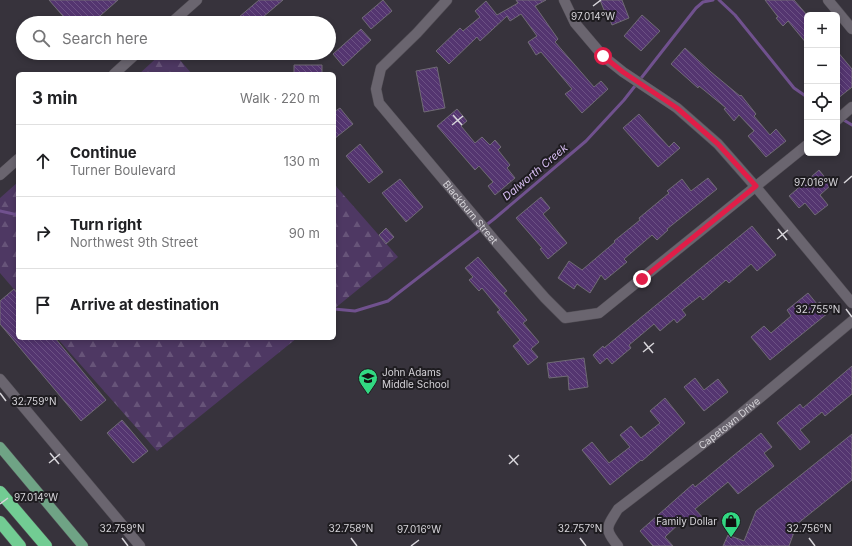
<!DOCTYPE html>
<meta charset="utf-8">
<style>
:root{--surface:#fff;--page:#f2f2f2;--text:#202124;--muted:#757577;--line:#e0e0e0}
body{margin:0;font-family:Inter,sans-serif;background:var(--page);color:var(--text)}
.controls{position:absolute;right:12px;top:12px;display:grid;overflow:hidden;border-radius:6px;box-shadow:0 2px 6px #0003}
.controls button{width:36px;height:36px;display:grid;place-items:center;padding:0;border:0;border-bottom:1px solid var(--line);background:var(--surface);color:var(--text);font:20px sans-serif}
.stop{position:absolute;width:12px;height:12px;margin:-9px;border:3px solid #e11d48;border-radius:50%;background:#fff}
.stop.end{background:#e11d48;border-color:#fff;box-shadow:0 1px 4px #0008}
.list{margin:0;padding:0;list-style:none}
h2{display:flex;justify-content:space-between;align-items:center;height:52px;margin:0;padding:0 16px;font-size:17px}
h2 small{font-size:13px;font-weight:400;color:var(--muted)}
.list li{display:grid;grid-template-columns:26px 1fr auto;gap:12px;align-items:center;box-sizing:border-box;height:72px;padding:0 16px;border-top:1px solid var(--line)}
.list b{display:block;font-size:15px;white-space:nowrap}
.list p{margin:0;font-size:13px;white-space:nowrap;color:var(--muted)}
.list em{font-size:13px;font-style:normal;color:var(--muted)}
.icon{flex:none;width:22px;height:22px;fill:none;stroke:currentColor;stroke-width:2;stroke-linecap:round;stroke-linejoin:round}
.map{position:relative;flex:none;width:852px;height:546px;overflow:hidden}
.search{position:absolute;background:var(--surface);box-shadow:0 2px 6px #0003;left:16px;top:16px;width:320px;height:44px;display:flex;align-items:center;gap:10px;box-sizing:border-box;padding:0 14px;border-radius:22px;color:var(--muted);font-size:15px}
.panel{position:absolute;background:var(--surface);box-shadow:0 2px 6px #0003;left:16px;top:72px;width:320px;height:268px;border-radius:6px}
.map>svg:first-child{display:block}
</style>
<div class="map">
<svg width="852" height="546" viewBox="0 0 852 546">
<defs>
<pattern id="forest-firs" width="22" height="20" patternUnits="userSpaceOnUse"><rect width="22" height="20" fill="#4e3863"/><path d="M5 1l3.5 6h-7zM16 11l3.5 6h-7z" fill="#675479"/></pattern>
<pattern id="building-back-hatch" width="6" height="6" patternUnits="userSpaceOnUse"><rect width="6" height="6" fill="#543570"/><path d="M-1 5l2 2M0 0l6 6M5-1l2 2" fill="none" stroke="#6c5184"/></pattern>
</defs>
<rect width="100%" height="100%" fill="#37333c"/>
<!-- forest -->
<path fill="url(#forest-firs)" d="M162,53H174L192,74H139Z
M18,182V294L0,273V198Z
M334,184L398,257L334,309Z
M57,338H297L157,451Z"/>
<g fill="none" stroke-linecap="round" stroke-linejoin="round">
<!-- stream -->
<path stroke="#70518e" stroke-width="3" d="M719,0L735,15L794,88L807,97
M842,119L852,125
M0,211L18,215
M334,309L355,311L388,301L494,219L586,141L624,100L696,8L703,2L713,0"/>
</g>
<!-- building -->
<path fill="url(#building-back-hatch)" stroke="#706b75" d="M49,0H118L92,23H69Z
M259,0H283L256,23H232Z
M383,0L392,11L371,29L362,18Z
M516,0H546L535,6L558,39L555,42L594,87L601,81L608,89L582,113L565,94L572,89L541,52L536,55L528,42L537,36L521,14L510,21L507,16L480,41L477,37L449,64L436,51L460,28L463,31L480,17L475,11L486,1L497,15L518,3Z
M600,0H622L629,18L612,25L606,10H604Z
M765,0H794L807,15V44L788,21L783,26L776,18L778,17Z
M642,15L660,31L641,51L624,36Z
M361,29L371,40L343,66L333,54Z
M685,48L711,72L740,96L741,95L756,114L754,116L770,135L776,129L786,141L766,157L748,136L754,131L739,115L734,121L724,109L726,108L699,86L698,88L671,64Z
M837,51L852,69V87L837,99Z
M294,65H322V74H294Z
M437,67L445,108L424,112L416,71Z
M340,108L353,124L334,139V112Z
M457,109L467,121L461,126L475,143L482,137L490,145L495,140L501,147L498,150L510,165L507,168L515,178L495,195L488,186L493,182L479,166L475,170L437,126Z
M639,114L669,147L674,142L680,148L658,167L623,128Z
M360,144L383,172L369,183L346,156Z
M819,170L831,185L820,195L828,205L815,215L805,203L799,208L789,196Z
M708,178L717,189L667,229L668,230L657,240L652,235L624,259L627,262L605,280L601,275L590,293L577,284L574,289L558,278L569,261L582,270L615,242L614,241L640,220L639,218L669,193L667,191L682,179L691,191Z
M400,179L423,207L406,222L382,193Z
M541,197L550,208L543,214L567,243L548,259L540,249L542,248L516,218Z
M752,226L776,255L757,271L751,264L729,283L726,280L703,300L700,296L682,310L686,315L677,323L674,319L660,331L654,324L629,345L631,348L612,364L607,358L600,364L593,355L603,346L604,348Z
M386,228L394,237L386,244L379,235Z
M478,257L507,291L504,293L527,320L523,323L539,342L531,349L538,357L528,365L513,346L520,340L497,312L500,310L482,288L479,291L469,280L473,277L465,268Z
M14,289L18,294V338H55L106,400L81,421L0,324V301Z
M808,293L817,304L820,302L828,313L770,360L751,337L764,326L771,333L791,316L787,310Z
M584,358L588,387L569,390L568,376L549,378L547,363Z
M852,366V394L825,416L822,412L800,430L810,442L800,450L777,423L800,404L803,408Z
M695,378L704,390L718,379L728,392L704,411L684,387Z
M665,398L685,423L642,461L641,460L610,485L582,450L592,442L609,463L630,447L620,435L631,426L641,438L660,423L650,411Z
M122,420L148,451L133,463L107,433Z
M761,433L772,447L764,453L774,466L738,494L728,482L695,509L704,519L694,527L686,517L665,537L673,546H653L640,531L693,484L695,487Z
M852,434V480L797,524L789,546H723L728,535L744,541L756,511Z"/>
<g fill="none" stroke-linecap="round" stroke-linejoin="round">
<!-- minor casing -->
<g stroke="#534f56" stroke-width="11">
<g id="minor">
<path id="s1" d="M447,0L417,33L381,68L376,89L379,103L495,241L545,298L565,318L599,313L807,145"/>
<path d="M564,0L575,23L603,56L623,72L677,108L718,144L755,186L852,303"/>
<path d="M828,0L852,29"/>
<path d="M171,23L197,0"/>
<path d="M114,74L137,53"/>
<path d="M837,120L852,107"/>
<path d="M0,175L18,159"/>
<path d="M0,379L140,546"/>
<path id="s2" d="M618,546C603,528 607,527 618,509L725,427L852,321"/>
</g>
</g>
<!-- major casing -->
<g stroke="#534f56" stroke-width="11">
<path id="major" d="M0,447L83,546"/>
</g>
<!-- highway casing -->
<g stroke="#534f56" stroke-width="13">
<path id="highway" d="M0,492L46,546
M0,522L20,546"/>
</g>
<!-- minor -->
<use href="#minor" stroke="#6a656f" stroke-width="10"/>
<!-- major -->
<use href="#major" stroke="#6fa385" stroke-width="10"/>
<!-- highway -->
<use href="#highway" stroke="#72cc93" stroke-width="12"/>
</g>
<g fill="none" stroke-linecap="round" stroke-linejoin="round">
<!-- route -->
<path stroke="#e11d48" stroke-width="5" d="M603,56L623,72L677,108L718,144L756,186L642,279"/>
</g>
<!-- ticks -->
<path fill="none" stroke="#d7d5da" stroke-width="1.5" d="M593,6L601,0M453,115L462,125M452,125L463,116M844,183L852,176M778,229L787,240M777,239L788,230M846,309L852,317M644,342L653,353M643,352L654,343M0,393L6,401M50,453L59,464M509,455L518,465M49,463L60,454M509,464L519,455M0,504L8,498M122,538L128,546M351,538L357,546M580,538L586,546M809,538L815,546M411,546L419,540"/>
<!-- icons -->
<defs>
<g id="school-pin" transform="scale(1)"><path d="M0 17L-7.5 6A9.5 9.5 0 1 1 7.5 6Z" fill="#32d882" stroke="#1e1c20"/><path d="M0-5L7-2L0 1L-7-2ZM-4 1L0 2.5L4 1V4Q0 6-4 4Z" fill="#111"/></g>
<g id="shop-pin" transform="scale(1)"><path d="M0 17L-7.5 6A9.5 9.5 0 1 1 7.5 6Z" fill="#32d882" stroke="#1e1c20"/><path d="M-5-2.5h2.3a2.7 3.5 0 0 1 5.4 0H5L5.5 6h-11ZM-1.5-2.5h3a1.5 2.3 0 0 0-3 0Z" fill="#111"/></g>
</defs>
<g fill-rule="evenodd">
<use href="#school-pin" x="368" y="378"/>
<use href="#shop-pin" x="731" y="521"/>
</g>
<g text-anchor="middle" stroke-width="4" stroke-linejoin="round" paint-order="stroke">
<!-- street labels -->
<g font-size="10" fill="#d7d5da" stroke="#1e1c20">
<text dy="4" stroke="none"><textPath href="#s1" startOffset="273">Blackburn Street</textPath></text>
<text dy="4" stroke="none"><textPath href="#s2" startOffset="183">Capetown Drive</textPath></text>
</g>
<!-- poi labels -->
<g font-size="10" fill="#d7d5da" stroke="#1e1c20" text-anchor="start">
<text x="382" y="376">John Adams<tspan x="382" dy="12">Middle School</tspan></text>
<text x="717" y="525" text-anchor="end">Family Dollar</text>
</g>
<!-- water labels -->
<g font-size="11" font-style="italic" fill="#d8bef3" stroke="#1e1c20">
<text transform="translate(535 172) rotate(-40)" y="4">Dalworth Creek</text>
</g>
</g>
<g font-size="10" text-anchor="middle" fill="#d7d5da" stroke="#1e1c20" stroke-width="4" stroke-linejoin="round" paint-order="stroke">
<text x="593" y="20">97.014°W</text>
<text x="816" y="186">97.016°W</text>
<text x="818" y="313">32.755°N</text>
<text x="34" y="405">32.759°N</text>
<text x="36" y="501">97.014°W</text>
<text x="122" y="532">32.759°N</text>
<text x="351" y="532">32.758°N</text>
<text x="580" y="532">32.757°N</text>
<text x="809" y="532">32.756°N</text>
<text x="419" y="533">97.016°W</text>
</g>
</svg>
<div class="controls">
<button>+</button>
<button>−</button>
<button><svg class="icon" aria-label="locate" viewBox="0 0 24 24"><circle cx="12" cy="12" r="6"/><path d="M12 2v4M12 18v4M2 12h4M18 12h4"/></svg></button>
<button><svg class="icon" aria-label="layers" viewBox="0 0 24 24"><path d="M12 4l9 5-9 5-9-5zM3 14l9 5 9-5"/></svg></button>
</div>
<div class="stop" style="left:603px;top:56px"></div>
<div class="stop end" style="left:642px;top:279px"></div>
<div class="search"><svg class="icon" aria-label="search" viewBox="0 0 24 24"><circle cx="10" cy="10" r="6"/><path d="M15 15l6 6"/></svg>Search here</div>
<section class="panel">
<h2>3 min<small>Walk · 220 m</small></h2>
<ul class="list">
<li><svg class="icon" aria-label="ahead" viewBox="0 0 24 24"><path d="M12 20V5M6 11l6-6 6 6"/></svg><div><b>Continue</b><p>Turner Boulevard</p></div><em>130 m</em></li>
<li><svg class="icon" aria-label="right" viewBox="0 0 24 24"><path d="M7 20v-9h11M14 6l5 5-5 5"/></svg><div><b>Turn right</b><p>Northwest 9th Street</p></div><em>90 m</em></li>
<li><svg class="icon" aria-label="arrive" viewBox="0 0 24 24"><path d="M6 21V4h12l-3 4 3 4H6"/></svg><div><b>Arrive at destination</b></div></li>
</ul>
</section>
</div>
